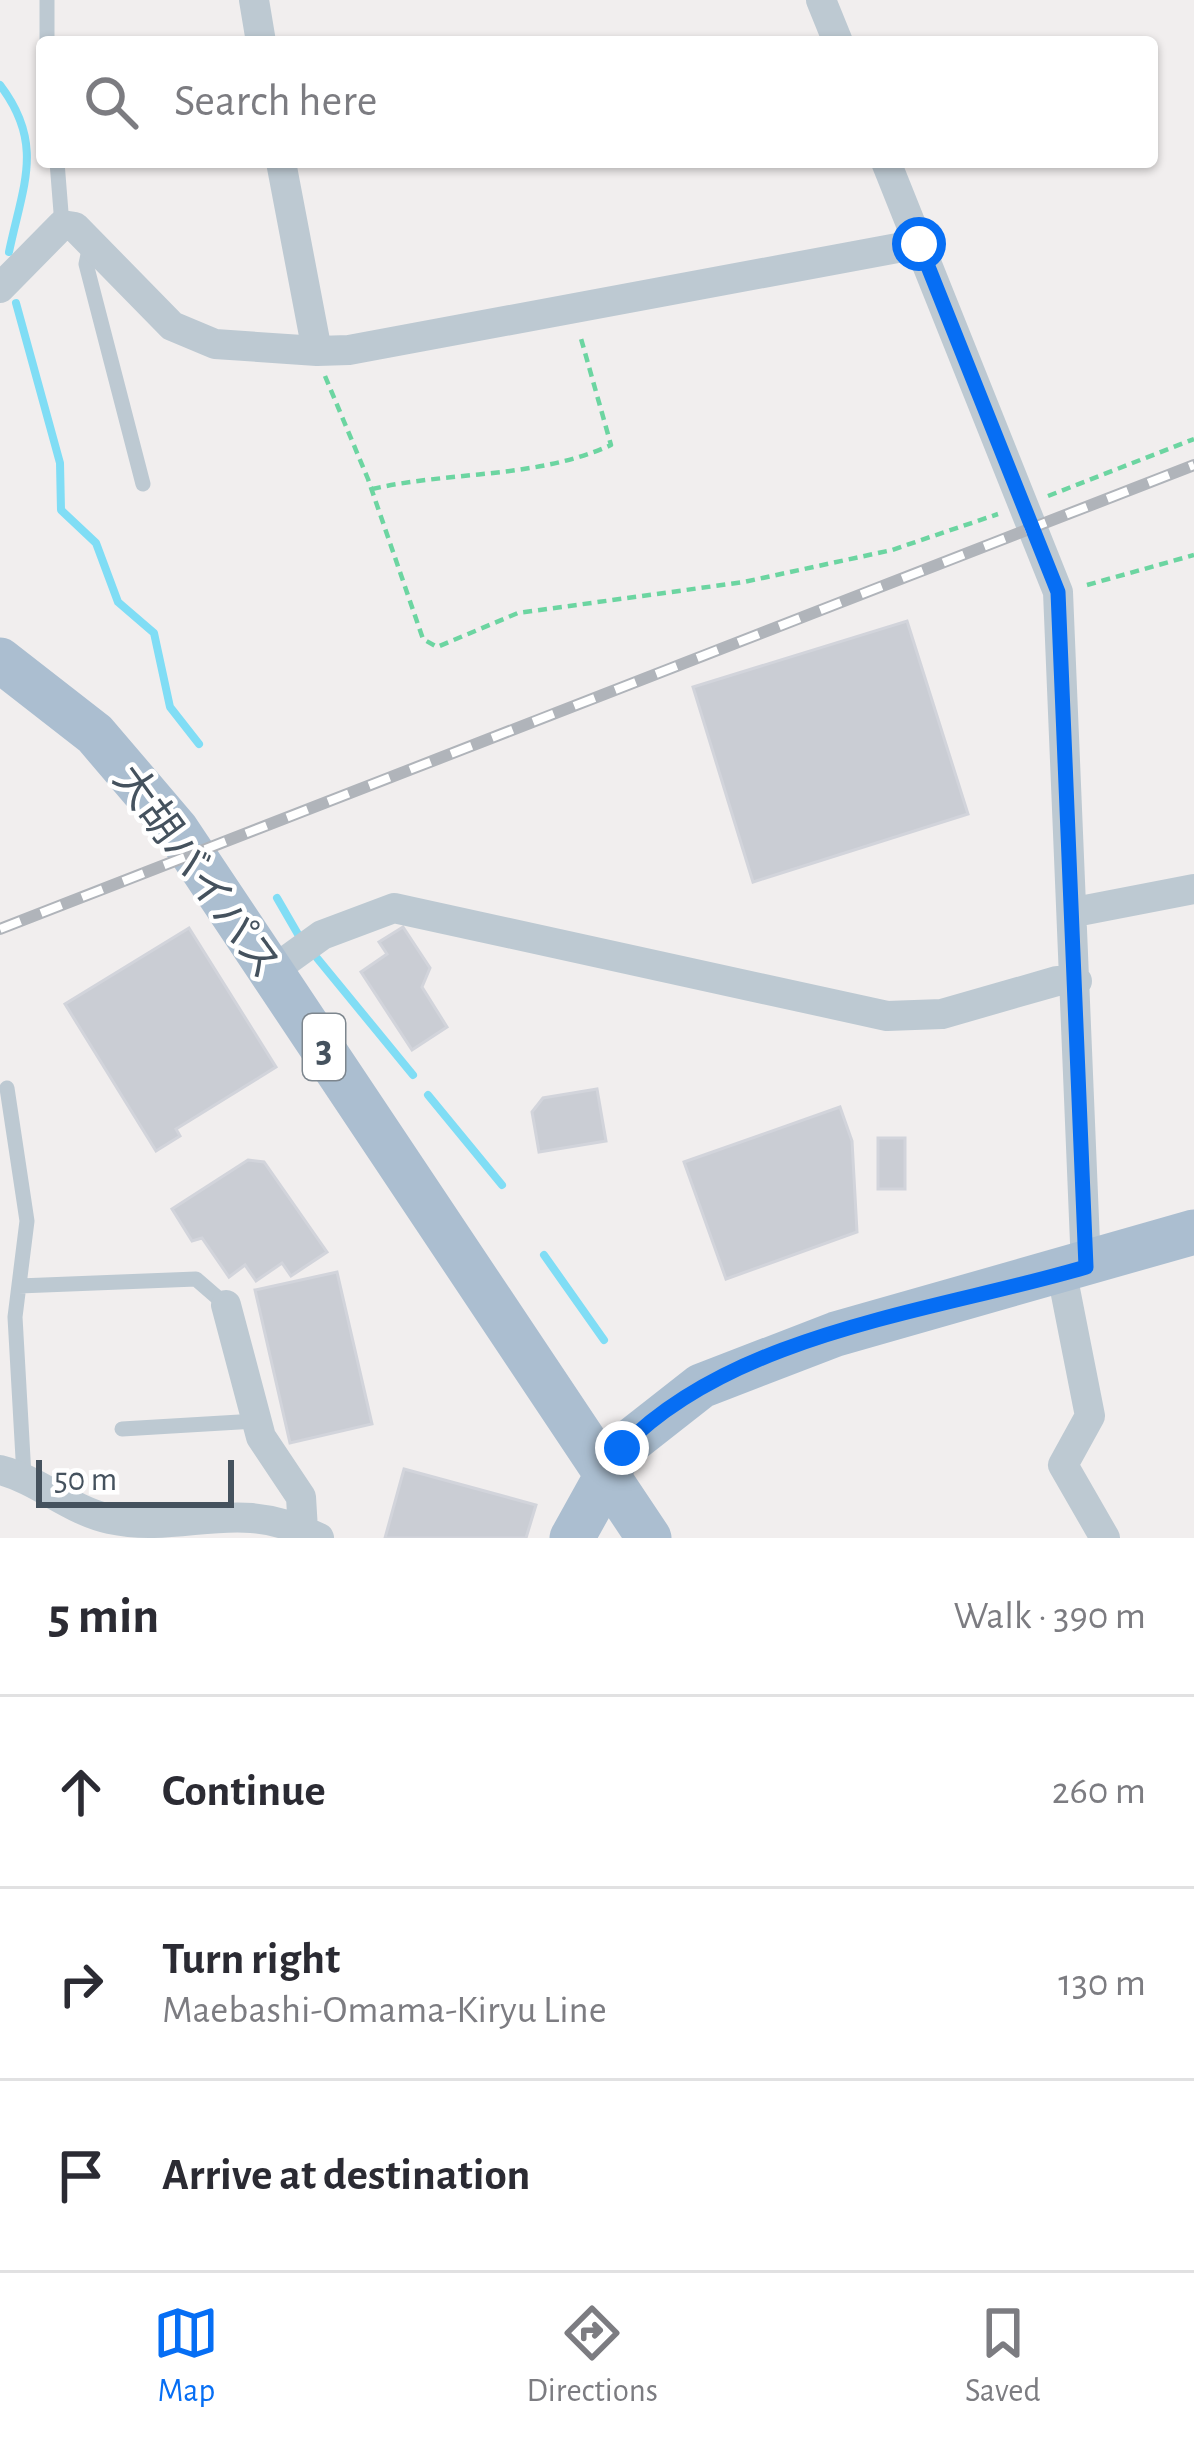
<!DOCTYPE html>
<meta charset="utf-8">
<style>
:root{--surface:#fff;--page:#f7f7f7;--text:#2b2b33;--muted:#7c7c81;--line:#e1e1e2;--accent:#066ef4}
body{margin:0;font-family:"Alegreya Sans","Noto Sans JP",sans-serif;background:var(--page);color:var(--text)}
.scale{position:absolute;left:36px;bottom:30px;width:198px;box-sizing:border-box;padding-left:12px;border:6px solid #45525e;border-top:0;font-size:33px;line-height:42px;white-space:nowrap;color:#45525e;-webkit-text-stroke:9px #fff;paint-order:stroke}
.stop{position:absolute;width:36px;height:36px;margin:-27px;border:9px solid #066ef4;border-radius:50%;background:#fff}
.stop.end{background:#066ef4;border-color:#fff;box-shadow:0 3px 12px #0008}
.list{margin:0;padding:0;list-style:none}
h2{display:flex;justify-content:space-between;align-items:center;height:156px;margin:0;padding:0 48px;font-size:51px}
h2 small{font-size:39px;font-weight:400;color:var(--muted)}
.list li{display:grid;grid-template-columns:78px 1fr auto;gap:36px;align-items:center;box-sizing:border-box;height:192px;padding:0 48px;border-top:3px solid var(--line)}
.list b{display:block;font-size:45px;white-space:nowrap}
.list p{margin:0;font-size:39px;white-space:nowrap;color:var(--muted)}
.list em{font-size:39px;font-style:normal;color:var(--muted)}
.icon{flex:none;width:66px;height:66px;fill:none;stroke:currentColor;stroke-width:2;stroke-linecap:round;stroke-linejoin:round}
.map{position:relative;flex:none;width:1194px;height:1538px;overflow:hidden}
.search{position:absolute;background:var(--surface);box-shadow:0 3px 9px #0004;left:36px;right:36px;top:36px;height:132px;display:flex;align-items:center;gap:30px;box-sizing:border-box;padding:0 42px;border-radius:12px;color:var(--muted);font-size:45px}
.sheet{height:732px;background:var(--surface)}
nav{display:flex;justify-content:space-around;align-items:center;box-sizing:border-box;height:168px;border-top:3px solid var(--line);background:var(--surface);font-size:33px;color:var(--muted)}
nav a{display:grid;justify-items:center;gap:6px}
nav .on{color:var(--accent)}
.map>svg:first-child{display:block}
</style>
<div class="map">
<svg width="1194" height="1538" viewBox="0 0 1194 1538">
<rect width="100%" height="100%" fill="#f1eeee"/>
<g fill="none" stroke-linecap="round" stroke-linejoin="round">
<!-- stream -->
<path stroke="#80ddf5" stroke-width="8" d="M0,85C45,144 23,185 9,252
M16,303L60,463L61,510L96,543L118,602L154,633L170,707L199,744
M277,898L299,936
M317,958L413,1075
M428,1095L502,1185
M544,1255L604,1340"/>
</g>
<!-- building -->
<path fill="#cacdd4" stroke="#d2d4db" stroke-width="3" d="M907,621L968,814L753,882L693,687Z
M403,927L430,968L422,987L447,1027L412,1050L361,972L387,954L379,942Z
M189,928L276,1067L176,1129L180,1136L156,1151L65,1004Z
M597,1089L606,1141L539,1152L532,1112L543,1098Z
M840,1107L852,1141L857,1232L726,1279L684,1162Z
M878,1138H905V1189H878Z
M248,1160L264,1162L327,1252L291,1276L282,1263L256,1281L245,1265L229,1277L202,1238L192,1241L172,1209Z
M337,1272L372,1424L290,1443L255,1290Z
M404,1469L536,1505L526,1538H385Z"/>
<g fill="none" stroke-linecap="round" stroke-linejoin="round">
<!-- path -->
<path stroke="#6cd5a1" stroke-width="4.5" stroke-dasharray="9 6" stroke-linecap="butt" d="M325,376L368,479L423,639L437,647L518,613L744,582L892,550L998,514
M372,489C450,471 536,479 611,445L580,335
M1048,496L1194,439
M1087,585L1194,555"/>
<!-- service -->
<path stroke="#bdc9d2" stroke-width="15" d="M47,0V42
M57,162L62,225
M90,245L86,264L143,484
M7,1088L27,1221L15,1317L24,1476
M19,1286L196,1279L226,1305
M122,1429L257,1421"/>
<!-- minor -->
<path stroke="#bdc9d2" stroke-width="30" d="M254,0L261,42
M821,0L838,42
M281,162L317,351
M886,162L1058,592L1086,1267
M0,288L62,225L75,227L172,326L215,344L317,351L349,350L919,244
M1075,912L1194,889
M272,971L322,935L394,908L887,1016L942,1014L1057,981H1077
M1062,1274L1090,1416L1063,1465L1105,1538
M226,1305L261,1437L301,1497L303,1530
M0,1470C39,1480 71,1511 110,1519C188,1535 234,1495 319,1538"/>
<!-- primary -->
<path stroke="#abbed0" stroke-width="45" d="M0,660L95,734L176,829L649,1538
M572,1538L622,1448L701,1386L836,1334L1194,1232"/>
<!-- rail casing -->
<g stroke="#b0b4ba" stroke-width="12">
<path id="rail" d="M0,929L1194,465"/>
</g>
<!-- rail -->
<use href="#rail" stroke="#fff" stroke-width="8" stroke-dasharray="22" stroke-linecap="butt"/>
</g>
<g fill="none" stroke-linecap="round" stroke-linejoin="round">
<!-- route -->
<path stroke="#066ef4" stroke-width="15" d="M622,1448C734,1332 937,1311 1086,1267L1058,592L919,244"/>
</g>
<g text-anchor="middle" stroke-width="9" stroke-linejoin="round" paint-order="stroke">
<!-- shield labels -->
<rect fill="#fff" stroke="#7d868e" stroke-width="3" x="303" y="1014" width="42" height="66" rx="9"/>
<g font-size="39" font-weight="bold" fill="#45525e">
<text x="324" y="1061">3</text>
</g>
<!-- street labels -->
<g font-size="42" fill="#45525e" stroke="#fff">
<text transform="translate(198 871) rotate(54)" y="15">大胡バイパス</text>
</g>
</g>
</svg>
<div class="scale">50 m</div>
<div class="stop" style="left:919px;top:244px"></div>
<div class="stop end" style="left:622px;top:1448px"></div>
<div class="search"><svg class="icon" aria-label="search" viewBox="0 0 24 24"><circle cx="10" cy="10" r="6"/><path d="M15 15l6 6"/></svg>Search here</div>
</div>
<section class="sheet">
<h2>5 min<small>Walk · 390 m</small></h2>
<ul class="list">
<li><svg class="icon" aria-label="ahead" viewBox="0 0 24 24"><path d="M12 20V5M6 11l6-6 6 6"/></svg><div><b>Continue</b></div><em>260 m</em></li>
<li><svg class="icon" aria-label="right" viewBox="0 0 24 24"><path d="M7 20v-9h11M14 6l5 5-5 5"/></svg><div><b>Turn right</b><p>Maebashi-Omama-Kiryu Line</p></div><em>130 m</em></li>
<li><svg class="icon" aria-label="arrive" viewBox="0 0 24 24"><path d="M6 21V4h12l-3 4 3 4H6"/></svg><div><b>Arrive at destination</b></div></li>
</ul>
</section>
<nav>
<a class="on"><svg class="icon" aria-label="map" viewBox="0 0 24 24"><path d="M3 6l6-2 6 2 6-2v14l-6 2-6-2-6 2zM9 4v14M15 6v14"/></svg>Map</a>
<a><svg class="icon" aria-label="directions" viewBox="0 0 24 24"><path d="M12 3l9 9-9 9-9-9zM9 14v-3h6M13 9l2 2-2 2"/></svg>Directions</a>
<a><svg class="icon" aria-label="saved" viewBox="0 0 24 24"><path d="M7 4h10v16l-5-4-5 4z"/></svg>Saved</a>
</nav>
